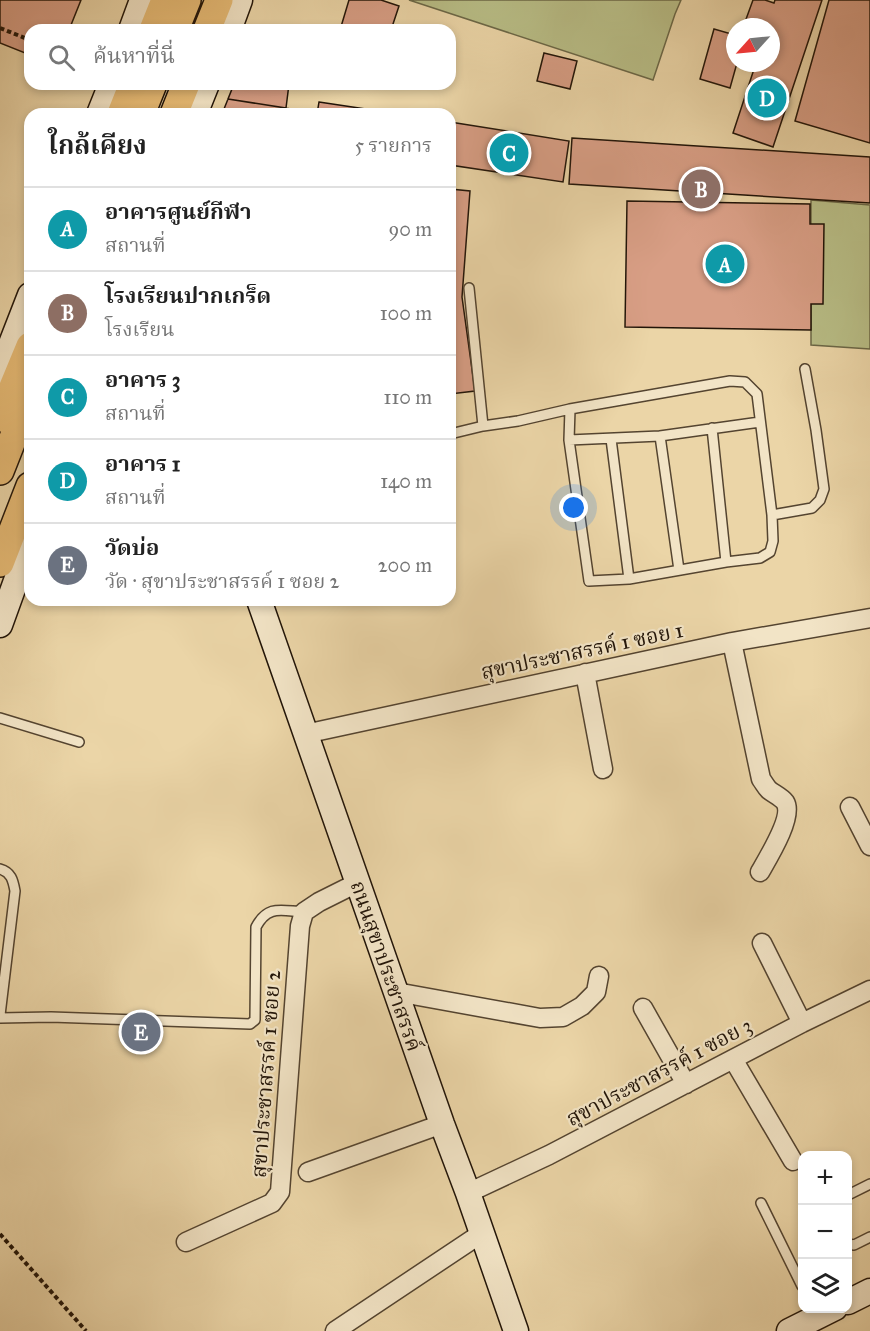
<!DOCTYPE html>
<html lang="th">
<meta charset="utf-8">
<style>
:root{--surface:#fff;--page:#f6f6f6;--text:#222;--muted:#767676;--line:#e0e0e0;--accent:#7c3aed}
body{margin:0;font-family:"IM FELL Great Primer","Noto Serif Thai",serif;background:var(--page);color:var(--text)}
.controls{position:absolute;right:18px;bottom:18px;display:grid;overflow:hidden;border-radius:12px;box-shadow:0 3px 9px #0003}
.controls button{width:54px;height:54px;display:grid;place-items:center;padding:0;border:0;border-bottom:2px solid var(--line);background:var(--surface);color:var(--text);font:30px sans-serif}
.compass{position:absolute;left:726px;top:18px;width:54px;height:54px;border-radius:50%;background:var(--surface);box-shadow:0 3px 9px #0003;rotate:243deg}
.you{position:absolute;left:574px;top:508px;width:21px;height:21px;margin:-15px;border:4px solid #fff;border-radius:50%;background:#1a73e8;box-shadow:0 0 0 9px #1a73e833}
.badge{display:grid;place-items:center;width:39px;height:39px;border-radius:50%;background:var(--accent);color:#fff;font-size:20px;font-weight:700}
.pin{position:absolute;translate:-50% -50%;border:3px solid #fff;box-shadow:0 2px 6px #0006}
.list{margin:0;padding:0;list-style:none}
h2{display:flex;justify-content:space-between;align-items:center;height:78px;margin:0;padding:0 24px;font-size:26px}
h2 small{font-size:20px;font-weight:400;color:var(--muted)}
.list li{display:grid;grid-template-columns:39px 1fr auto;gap:18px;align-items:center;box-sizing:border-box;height:84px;padding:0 24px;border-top:2px solid var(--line)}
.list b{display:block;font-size:22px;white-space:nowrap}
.list p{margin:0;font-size:20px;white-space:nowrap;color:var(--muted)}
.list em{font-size:20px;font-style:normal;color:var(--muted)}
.icon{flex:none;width:33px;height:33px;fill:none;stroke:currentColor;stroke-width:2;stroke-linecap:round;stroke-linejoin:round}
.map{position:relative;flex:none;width:870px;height:1331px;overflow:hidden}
.search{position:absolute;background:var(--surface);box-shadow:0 3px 9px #0003;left:24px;top:24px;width:432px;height:66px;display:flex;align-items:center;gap:15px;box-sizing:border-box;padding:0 21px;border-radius:18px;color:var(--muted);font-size:22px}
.panel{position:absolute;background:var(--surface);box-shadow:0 3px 9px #0003;left:24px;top:108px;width:432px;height:498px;border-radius:18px}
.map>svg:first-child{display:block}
</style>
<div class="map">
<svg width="870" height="1331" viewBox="0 0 870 1331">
<rect width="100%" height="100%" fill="#ebd5a7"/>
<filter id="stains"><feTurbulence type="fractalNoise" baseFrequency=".00333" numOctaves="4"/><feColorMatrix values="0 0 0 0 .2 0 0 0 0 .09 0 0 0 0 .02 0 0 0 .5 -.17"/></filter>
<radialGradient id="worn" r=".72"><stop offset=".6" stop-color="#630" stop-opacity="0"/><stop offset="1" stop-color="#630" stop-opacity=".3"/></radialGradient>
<!-- green -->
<path fill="#b8bd86" stroke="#6c6847" stroke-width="1.5" d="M409,0H681L675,14L653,80Z
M811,200L870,205V349L811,345Z"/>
<!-- building -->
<path fill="#d89e85" stroke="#211408" stroke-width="1.5" d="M0,0H81L69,30H30V55L0,43Z
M349,0H381L399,6L391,30H340Z
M753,0H765L774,3L775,0H822L773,147L733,133L756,63H771V27H760L745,22Z
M829,0H870V143L795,121Z
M714,29L735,35V63H737L730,88L700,79Z
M544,53L577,61L570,89L537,81Z
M234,84H289L286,108L228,99Z
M228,99L298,110L297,114H222Z
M319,102L399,114H317Z
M450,122L569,141L563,182L450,165Z
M572,138L870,157V203L569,184Z
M450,189L470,191L462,297L475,391L450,394Z
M627,201L810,204V224H824L823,304H811V330L625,327Z"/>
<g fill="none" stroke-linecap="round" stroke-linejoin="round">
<!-- lane casing -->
<g stroke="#544430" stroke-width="12">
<path id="lane" d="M469,288L483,426
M570,409L730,381L745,382L757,394L772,515
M712,428L726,562
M450,434L483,426L518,421L570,409L569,440L660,436L760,422
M660,436L679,570
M611,439L629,579
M569,440L589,581L629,579L726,562L760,558L770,552L773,541L772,515L812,508L820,500L824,489L816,430L805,369
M0,718L79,742
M0,869C11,872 13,880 15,891L0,1015
M0,1018L51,1017L250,1024L255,1020L256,927C268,904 282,911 304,912
M848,1195L870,1184
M761,1203L802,1286
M848,1244L854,1245L870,1237"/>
</g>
<!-- street casing -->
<g stroke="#544430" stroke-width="21">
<path id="street" d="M732,642L761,779C764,783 766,787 769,790C774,794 781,797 785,802C794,816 768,858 760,872
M585,673L603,769
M305,734L732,642L870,618
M850,807L870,846
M762,943L802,1023
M396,992L540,1018L563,1017L582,1006L596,992L599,976
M643,1008L686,1084
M733,1059L793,1161
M308,1172L442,1124
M468,1193L549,1155L802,1023L870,990
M186,1242L272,1203L280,1192L300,926L304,912L319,902L357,883
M335,1331L482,1233"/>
</g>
<!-- secondary casing -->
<g stroke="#211408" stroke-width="27">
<path id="secondary" d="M131,30L142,0
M229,30L240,0
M99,114L111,84
M195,114L207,84
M0,372L30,295
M259,600L442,1124L468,1193L516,1331
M0,625L30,542
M848,1302L870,1291
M789,1331L835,1308"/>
</g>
<!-- primary casing -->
<g stroke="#211408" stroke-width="30">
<path id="primary" d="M153,30L165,0
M175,30L187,0
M207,30L219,0
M121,114L133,84
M141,114L153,84
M174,114L186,84
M0,418L30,346
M0,471L30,395
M0,563L30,486"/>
</g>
<!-- path -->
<path stroke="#211408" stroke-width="4" stroke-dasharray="4.5 3" stroke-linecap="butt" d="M0,28L30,40
M0,1234L86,1331"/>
<!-- lane -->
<use href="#lane" stroke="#f2e4c6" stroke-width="9"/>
<!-- street -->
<use href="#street" stroke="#f2e4c6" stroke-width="18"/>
<!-- secondary -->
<use href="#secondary" stroke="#f2e4c6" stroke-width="24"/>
<!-- primary -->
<use href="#primary" stroke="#e6ba74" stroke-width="27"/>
</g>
<g text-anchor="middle" stroke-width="4.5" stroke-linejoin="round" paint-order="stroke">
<!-- street labels -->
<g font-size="21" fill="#211408" stroke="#f2e4c6">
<text transform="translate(582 651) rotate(-12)" y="7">สุขาประชาสรรค์ 1 ซอย 1</text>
<text transform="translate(386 966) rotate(71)" y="7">ถนนสุขาประชาสรรค์</text>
<text transform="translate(659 1072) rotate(-28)" y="7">สุขาประชาสรรค์ 1 ซอย 3</text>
<text transform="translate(266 1074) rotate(-86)" y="7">สุขาประชาสรรค์ 1 ซอย 2</text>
</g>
</g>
<rect width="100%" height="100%" filter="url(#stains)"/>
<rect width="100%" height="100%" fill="url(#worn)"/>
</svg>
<div class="controls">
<button>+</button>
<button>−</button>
<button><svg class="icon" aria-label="layers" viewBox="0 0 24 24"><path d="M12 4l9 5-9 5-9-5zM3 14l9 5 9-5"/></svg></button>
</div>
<svg class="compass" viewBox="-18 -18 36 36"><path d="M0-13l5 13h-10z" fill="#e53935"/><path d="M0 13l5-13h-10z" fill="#767676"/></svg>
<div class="you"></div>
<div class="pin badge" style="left:725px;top:264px;background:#0f9aa8">A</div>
<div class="pin badge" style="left:701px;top:189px;background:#8d6e63">B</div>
<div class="pin badge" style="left:509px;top:153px;background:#0f9aa8">C</div>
<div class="pin badge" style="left:767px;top:98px;background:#0f9aa8">D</div>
<div class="pin badge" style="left:141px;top:1032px;background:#6b7280">E</div>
<div class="search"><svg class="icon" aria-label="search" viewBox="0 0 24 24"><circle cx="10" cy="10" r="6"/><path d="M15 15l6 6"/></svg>ค้นหาที่นี่</div>
<section class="panel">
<h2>ใกล้เคียง<small>5 รายการ</small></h2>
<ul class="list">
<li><span class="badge" style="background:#0f9aa8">A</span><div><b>อาคารศูนย์กีฬา</b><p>สถานที่</p></div><em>90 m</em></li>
<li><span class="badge" style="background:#8d6e63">B</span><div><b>โรงเรียนปากเกร็ด</b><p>โรงเรียน</p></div><em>100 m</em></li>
<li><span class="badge" style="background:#0f9aa8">C</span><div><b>อาคาร 3</b><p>สถานที่</p></div><em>110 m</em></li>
<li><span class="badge" style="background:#0f9aa8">D</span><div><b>อาคาร 1</b><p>สถานที่</p></div><em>140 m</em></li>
<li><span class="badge" style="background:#6b7280">E</span><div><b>วัดบ่อ</b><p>วัด · สุขาประชาสรรค์ 1 ซอย 2</p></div><em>200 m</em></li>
</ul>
</section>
</div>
